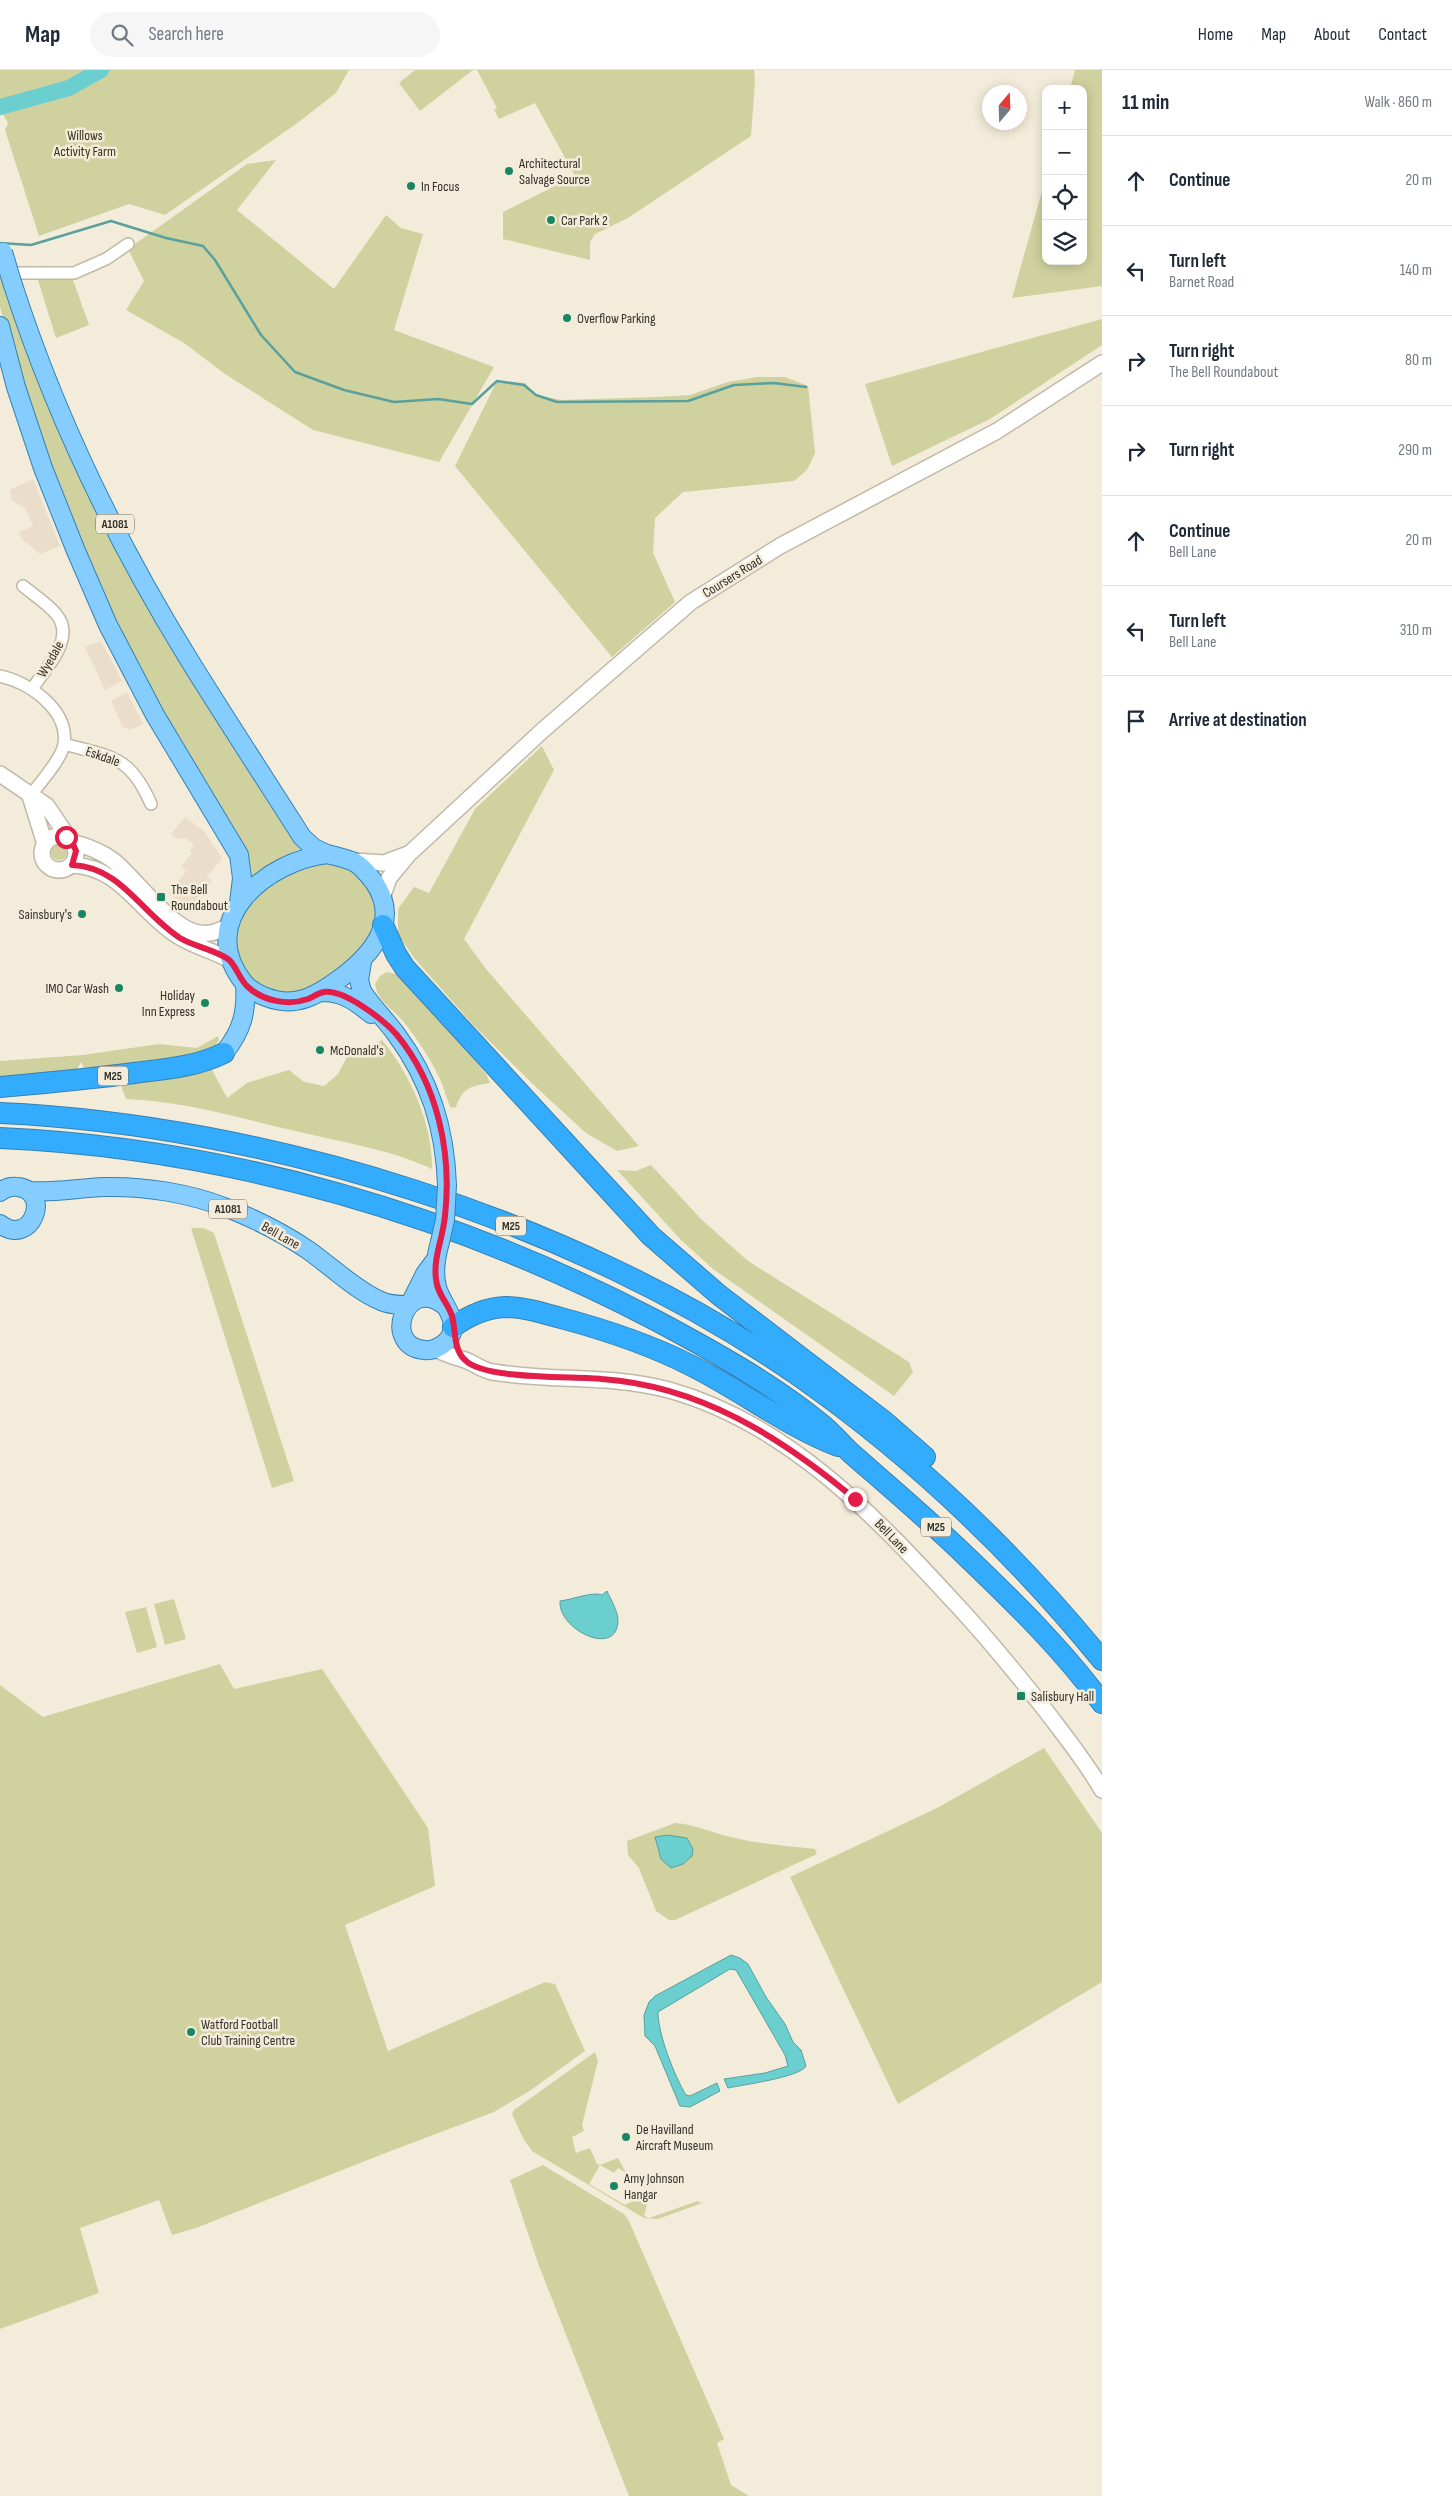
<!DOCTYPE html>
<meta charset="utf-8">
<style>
:root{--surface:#fff;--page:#f6f6f7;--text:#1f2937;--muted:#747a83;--line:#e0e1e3}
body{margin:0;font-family:"Sofia Sans Condensed",sans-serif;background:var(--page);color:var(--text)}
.controls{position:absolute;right:15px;top:15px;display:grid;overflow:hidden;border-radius:10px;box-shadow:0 2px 12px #0003}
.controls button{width:45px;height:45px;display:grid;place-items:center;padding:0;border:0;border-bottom:1px solid var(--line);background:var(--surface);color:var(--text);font:25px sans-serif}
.compass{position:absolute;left:982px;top:15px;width:45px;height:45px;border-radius:50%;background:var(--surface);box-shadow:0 2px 12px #0003;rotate:19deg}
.stop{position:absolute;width:15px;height:15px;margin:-11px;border:4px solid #e11d48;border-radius:50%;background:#fff}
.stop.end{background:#e11d48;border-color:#fff;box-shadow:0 1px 5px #0008}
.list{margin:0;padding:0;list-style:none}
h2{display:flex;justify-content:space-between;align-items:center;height:65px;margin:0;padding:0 20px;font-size:21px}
h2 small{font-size:16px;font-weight:400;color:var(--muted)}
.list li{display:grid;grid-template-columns:32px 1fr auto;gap:15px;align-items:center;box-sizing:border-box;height:90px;padding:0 20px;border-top:1px solid var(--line)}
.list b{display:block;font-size:19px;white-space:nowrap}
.list p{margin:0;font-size:16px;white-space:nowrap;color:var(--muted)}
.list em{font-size:16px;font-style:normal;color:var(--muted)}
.icon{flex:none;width:28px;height:28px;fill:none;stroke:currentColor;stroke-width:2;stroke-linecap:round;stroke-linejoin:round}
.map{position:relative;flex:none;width:1102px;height:2426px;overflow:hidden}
header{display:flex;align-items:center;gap:30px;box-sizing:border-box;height:70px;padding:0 25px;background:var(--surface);border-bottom:1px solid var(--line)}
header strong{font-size:24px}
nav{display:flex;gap:28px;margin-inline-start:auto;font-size:18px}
.search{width:350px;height:45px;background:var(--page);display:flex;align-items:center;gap:12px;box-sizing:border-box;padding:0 18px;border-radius:28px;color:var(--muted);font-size:19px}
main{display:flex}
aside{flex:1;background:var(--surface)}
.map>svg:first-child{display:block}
</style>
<header>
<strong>Map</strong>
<div class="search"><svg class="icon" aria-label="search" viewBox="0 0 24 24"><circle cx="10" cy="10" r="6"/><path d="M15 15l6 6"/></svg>Search here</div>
<nav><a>Home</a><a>Map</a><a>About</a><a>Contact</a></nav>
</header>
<main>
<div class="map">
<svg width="1102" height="2426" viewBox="0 0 1102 2426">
<rect width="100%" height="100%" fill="#f4ecda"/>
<!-- industrial -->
<path fill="#eaddca" d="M33,409L60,476L40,484L21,468L19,462L33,456L26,439L10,429L12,426L9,420Z
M101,571L122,611L105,620L85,577Z
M127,622L143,654L131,660L123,657L111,631Z
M185,747L204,761L222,788L207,807L212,811L190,837L169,824L186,801L181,797L192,783L190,781L194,775L185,768L177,769L171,764Z"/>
<!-- green -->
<path fill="#cfd19e" d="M0,0H349L336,23L296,54L165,145L129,134L39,166L5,60L8,53L0,39Z
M415,0H473L420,41L399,13Z
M477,0H754L755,11L751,66L628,148L595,164L590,172V190L503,169V142L575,106L535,33L499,49L494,40L497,38Z
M1075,0H1102V216L1012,228L1046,107V191H1083V19H1070Z
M276,90L237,140L334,219L386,145L401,158L423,164L394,260L494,297L439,392L313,360L225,304L184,273L126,240L144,211L128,179L247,94Z
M72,207L89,255L56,268L38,210Z
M0,210H5L99,433L304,777L277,790L249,812L106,536L50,400L6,262L0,236Z
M1102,249V275L990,349L892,396L865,314Z
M757,307H785L808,316L815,383L807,400L794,411L683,422L655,448L653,483L675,532L612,587L455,396L497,311L525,313L536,325L562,330L656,327L690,325L728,312Z
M542,676L554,700L464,869L486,899L639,1076L617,1081L586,1063L538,1019L474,956L415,889L398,865V839L414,817L429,823L475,739Z
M51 782a8 8 0 1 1 16 0a8 8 0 1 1-16 0Z
M322,789L353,798L374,825L377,844L366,877L327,910L292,925L258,916L243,899L235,876L241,843L262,820L288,802Z
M387,902L400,905L439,946L486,1004L490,1013C470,1016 463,1018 456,1037L451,1038C446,1028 444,1018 440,1009C430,988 416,967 402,950C391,937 378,932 375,914L380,906Z
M218,966L219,970L212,981L87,1004L81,992L75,1003L0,1008V991L83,985L159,974L197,978Z
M382,970C410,1004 433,1054 432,1099C392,1080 347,1073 304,1063C246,1050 186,1031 126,1029L120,1013L210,996L227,1028L247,1013L289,1000L304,1012L324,1016L338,1004L348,985L357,988Z
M651,1095L702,1150L748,1191L909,1292L913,1302L894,1326L713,1199L682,1171L617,1100L636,1101Z
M191,1158H204L214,1163L294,1411L272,1418Z
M174,1529L186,1569L165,1575L154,1534Z
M146,1537L157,1577L137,1583L125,1542Z
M220,1594L234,1619L322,1599L428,1758L435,1816L345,1855L388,1981L545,1912L555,1914L585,1981L531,2020L494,2042L388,2082L196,2158L172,2165L159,2130L80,2158L99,2223L0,2259V1615L43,1647Z
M1044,1678L1102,1763V1912L898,2034L790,1807L937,1738Z
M675,1753C696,1754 714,1764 735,1768C761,1774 788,1776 815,1779L817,1784L675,1850H669L656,1841L639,1798L628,1785L627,1771Z
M595,1982L598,1991L582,2055L584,2061L572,2067L576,2083L590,2078L597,2094L600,2095L589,2114L625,2135L636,2129H644L647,2135L644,2146L649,2148L698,2131L700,2133L705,2132L658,2149L644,2148L532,2081L523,2068L512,2044L514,2040Z
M618,2088L626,2103L618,2098L614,2103L600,2095Z
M543,2095L624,2144L628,2149L724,2369L717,2373L731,2415L749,2426H629L538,2193L510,2110Z"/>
<!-- water -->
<path fill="#6bcfcf" stroke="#5aa09e" d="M607,1521C611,1530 618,1541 618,1551C617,1588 558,1560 560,1531C571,1530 593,1521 602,1525Z
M667,1765L687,1768L693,1779L692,1786L683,1794L671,1798L661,1789L655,1767Z
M731,1885L740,1888L748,1894L766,1927L785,1954L793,1972L801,1980L806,1996C801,2007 742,2015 728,2018L724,2009L765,2003L788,1996L785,1985L736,1900L730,1899L658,1942C658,1964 674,2005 686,2025L690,2026L717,2013L720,2021L690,2037L680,2036L655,1976L645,1966L644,1945L649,1932L655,1926Z"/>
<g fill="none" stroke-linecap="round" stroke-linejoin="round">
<!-- stream -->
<path stroke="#5aa09e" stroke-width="2.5" d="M0,173L31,175L111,151L166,168L203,176L215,190L261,265L295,302L344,320L394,332L438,329L472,334L497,311L524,315L536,325L557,332L688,331L734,315L774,313L806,317"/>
<!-- river -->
<path stroke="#6bcfcf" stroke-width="16" d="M0,37L69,18L101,0"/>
<!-- street casing -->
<g stroke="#c0b9a7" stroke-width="14">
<path id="street" d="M0,203H74L106,189L128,174
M23,516C34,525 47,533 56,544C77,568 45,599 32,619
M0,606C29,612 69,640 64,674C62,689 39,714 30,726
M64,674C111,687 130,685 151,734"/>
</g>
<!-- secondary casing -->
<g stroke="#c0b9a7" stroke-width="18">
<path id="secondary" d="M0,704L47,736L70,770
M30,726L45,774
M42 783a17 17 0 1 1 34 0a17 17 0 1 1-34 0Z
M72,772C87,776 101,781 114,791C136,809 171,859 199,863C210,865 219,861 229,856
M354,791L384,793L408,784
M72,795C120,797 138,839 175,864C192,876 212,880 230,890
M382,828L389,808L409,784L543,660L691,532L780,476L997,361L1102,293
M435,1279C444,1283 453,1287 462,1289C473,1292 481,1300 493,1302C552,1312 609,1304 669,1320C787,1353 873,1444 953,1531C986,1566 1016,1603 1046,1641C1065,1666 1086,1692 1102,1720"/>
</g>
<!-- primary casing -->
<g stroke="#3481b4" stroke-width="20">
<path id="primary" d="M12,212C54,343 116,471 188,588C225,648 264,707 302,767L314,778L327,784
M0,256L16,317L43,398L76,481L108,555L155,645L239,785L242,808L239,833
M327,784C335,786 344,788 352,791C361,795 368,804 374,812C401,851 372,884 342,907C318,925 296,939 266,927C258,924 250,920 244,913C194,850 267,791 327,784Z
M362,892L359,910L362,921C372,937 385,949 396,964C430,1010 445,1058 447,1115
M322,922C343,922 355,931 371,944
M224,983C242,961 247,942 245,914
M28,1121C54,1123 78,1118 104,1117C144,1116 189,1123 227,1138C255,1149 283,1163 308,1180C328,1194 357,1221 379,1230C388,1235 399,1235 408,1235
M0,1122C5,1118 12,1116 18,1117C53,1122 31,1178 0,1154
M440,1172C436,1186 433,1202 437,1217C442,1236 464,1253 446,1272C440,1277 433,1281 425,1280C381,1277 405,1205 444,1235
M410,1234L425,1204L436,1189"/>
</g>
<!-- highway casing -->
<g stroke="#3481b4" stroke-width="22">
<path id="highway" d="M383,855L396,884L405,898L651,1166L719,1225L885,1352L925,1387
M0,1017C45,1013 90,1009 134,1003C165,999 196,997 224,983
M0,1043C267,1055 575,1151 796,1304C911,1384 1013,1481 1102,1590
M0,1068C228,1078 455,1145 657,1251C713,1281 771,1313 820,1353C832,1362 841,1374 852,1384C891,1418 930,1451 967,1487C1015,1533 1062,1579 1102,1633
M453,1257C468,1246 486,1238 505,1237C524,1237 543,1243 561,1248C606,1260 651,1275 692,1296C742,1321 786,1356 838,1376"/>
</g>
<!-- street -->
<use href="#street" stroke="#fff" stroke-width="11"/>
<!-- secondary -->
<use href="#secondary" stroke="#fff" stroke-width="15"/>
<!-- primary -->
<use href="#primary" stroke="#85cdfe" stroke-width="18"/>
<!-- highway -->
<use href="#highway" stroke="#34acfe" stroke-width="20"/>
<!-- primary-bridge casing -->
<g stroke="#3481b4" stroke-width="20" stroke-linecap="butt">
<path id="primary-bridge" d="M3,182L12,212
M440,1172L445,1150L447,1115"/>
</g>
<!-- primary-bridge -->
<use href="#primary-bridge" stroke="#85cdfe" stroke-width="18"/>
</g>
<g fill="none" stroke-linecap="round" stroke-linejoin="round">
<!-- route -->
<path stroke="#e11d48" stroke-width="6" d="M66,767L72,772L76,781L72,795C121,797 141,843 180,868C195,877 213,879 228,889C236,895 239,909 248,917C263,931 288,936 308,929C313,927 318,923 324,922C344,919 384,950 397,965C438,1015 452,1083 445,1146C443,1168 433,1188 436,1209C437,1224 448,1233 452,1246C456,1260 453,1279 465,1290C484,1310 572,1306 602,1309C700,1316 781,1367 855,1429"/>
</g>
<!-- markers -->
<g fill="#198663" stroke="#f4ecda" stroke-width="2">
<circle cx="509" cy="101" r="5"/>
<circle cx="411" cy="116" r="5"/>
<circle cx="551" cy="150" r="5"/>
<circle cx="567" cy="248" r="5"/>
<rect x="156" y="822" width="10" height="10" rx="2.5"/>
<circle cx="82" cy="844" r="5"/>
<circle cx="119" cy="918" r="5"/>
<circle cx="205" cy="933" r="5"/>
<circle cx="320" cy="980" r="5"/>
<rect x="1016" y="1621" width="10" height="10" rx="2.5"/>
<circle cx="191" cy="1962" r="5"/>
<circle cx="626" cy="2067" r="5"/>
<circle cx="614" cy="2116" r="5"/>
</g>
<g text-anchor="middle" stroke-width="5" stroke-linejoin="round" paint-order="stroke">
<!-- shield labels -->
<g fill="#f4ecda" stroke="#6e695f" stroke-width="1">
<rect x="96" y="444.5" width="38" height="19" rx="4"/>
<rect x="98" y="996.5" width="30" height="19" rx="4"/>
<rect x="209" y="1129.5" width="38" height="19" rx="4"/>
<rect x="496" y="1146.5" width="30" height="19" rx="4"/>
<rect x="921" y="1447.5" width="30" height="19" rx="4"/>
</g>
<g font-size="12" font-weight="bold" fill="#34312a">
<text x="115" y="458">A1081</text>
<text x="113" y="1010">M25</text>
<text x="228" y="1143">A1081</text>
<text x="511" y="1160">M25</text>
<text x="936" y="1461">M25</text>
</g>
<!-- park labels -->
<g font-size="14" fill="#333414" stroke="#f4ecda">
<text x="85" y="70">Willows<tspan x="85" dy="16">Activity Farm</tspan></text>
</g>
<!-- poi labels -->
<g font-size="14" fill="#34312a" stroke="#f4ecda" text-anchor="start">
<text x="519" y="98">Architectural<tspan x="519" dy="16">Salvage Source</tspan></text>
<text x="421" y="121">In Focus</text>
<text x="561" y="155">Car Park 2</text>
<text x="577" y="253">Overflow Parking</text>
<text x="171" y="824">The Bell<tspan x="171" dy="16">Roundabout</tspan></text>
<text x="72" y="849" text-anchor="end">Sainsbury's</text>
<text x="109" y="923" text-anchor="end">IMO Car Wash</text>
<text x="195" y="930" text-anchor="end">Holiday<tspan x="195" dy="16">Inn Express</tspan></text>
<text x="330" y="985">McDonald's</text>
<text x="1031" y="1631">Salisbury Hall</text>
<text x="201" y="1959">Watford Football<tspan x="201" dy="16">Club Training Centre</tspan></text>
<text x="636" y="2064">De Havilland<tspan x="636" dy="16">Aircraft Museum</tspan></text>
<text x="624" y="2113">Amy Johnson<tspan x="624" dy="16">Hangar</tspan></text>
</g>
<!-- street labels -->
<g font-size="14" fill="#34312a" stroke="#f4ecda">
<text transform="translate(732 506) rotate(-32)" y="5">Coursers Road</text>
<text transform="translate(50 589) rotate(-60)" y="5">Wyedale</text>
<text transform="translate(103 686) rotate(19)" y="5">Eskdale</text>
<text transform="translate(281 1165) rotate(29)" y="5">Bell Lane</text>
<text transform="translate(892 1466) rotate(46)" y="5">Bell Lane</text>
</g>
</g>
</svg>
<div class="controls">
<button>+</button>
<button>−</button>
<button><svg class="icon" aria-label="locate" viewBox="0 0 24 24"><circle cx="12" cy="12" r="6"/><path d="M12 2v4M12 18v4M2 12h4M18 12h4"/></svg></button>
<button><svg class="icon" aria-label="layers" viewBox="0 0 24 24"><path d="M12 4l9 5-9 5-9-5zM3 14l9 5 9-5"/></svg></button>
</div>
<svg class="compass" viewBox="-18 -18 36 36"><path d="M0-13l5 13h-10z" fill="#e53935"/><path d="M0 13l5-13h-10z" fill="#747a83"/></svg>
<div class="stop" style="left:66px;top:767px"></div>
<div class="stop end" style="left:855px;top:1429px"></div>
</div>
<aside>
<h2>11 min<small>Walk · 860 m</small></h2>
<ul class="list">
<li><svg class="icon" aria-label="ahead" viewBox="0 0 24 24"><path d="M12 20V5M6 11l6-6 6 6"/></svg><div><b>Continue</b></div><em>20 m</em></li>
<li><svg class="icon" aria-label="left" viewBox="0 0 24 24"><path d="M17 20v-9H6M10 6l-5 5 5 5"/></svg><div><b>Turn left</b><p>Barnet Road</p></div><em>140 m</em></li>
<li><svg class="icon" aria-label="right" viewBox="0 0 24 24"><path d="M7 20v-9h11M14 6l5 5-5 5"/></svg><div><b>Turn right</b><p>The Bell Roundabout</p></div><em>80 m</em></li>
<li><svg class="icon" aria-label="right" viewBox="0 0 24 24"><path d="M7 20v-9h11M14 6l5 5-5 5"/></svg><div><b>Turn right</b></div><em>290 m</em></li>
<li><svg class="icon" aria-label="ahead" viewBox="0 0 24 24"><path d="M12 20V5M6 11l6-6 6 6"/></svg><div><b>Continue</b><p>Bell Lane</p></div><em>20 m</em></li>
<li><svg class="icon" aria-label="left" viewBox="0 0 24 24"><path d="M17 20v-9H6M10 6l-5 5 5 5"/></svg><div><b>Turn left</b><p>Bell Lane</p></div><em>310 m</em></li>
<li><svg class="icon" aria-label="arrive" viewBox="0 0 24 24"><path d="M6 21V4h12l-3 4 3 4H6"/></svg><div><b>Arrive at destination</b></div></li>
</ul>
</aside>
</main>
